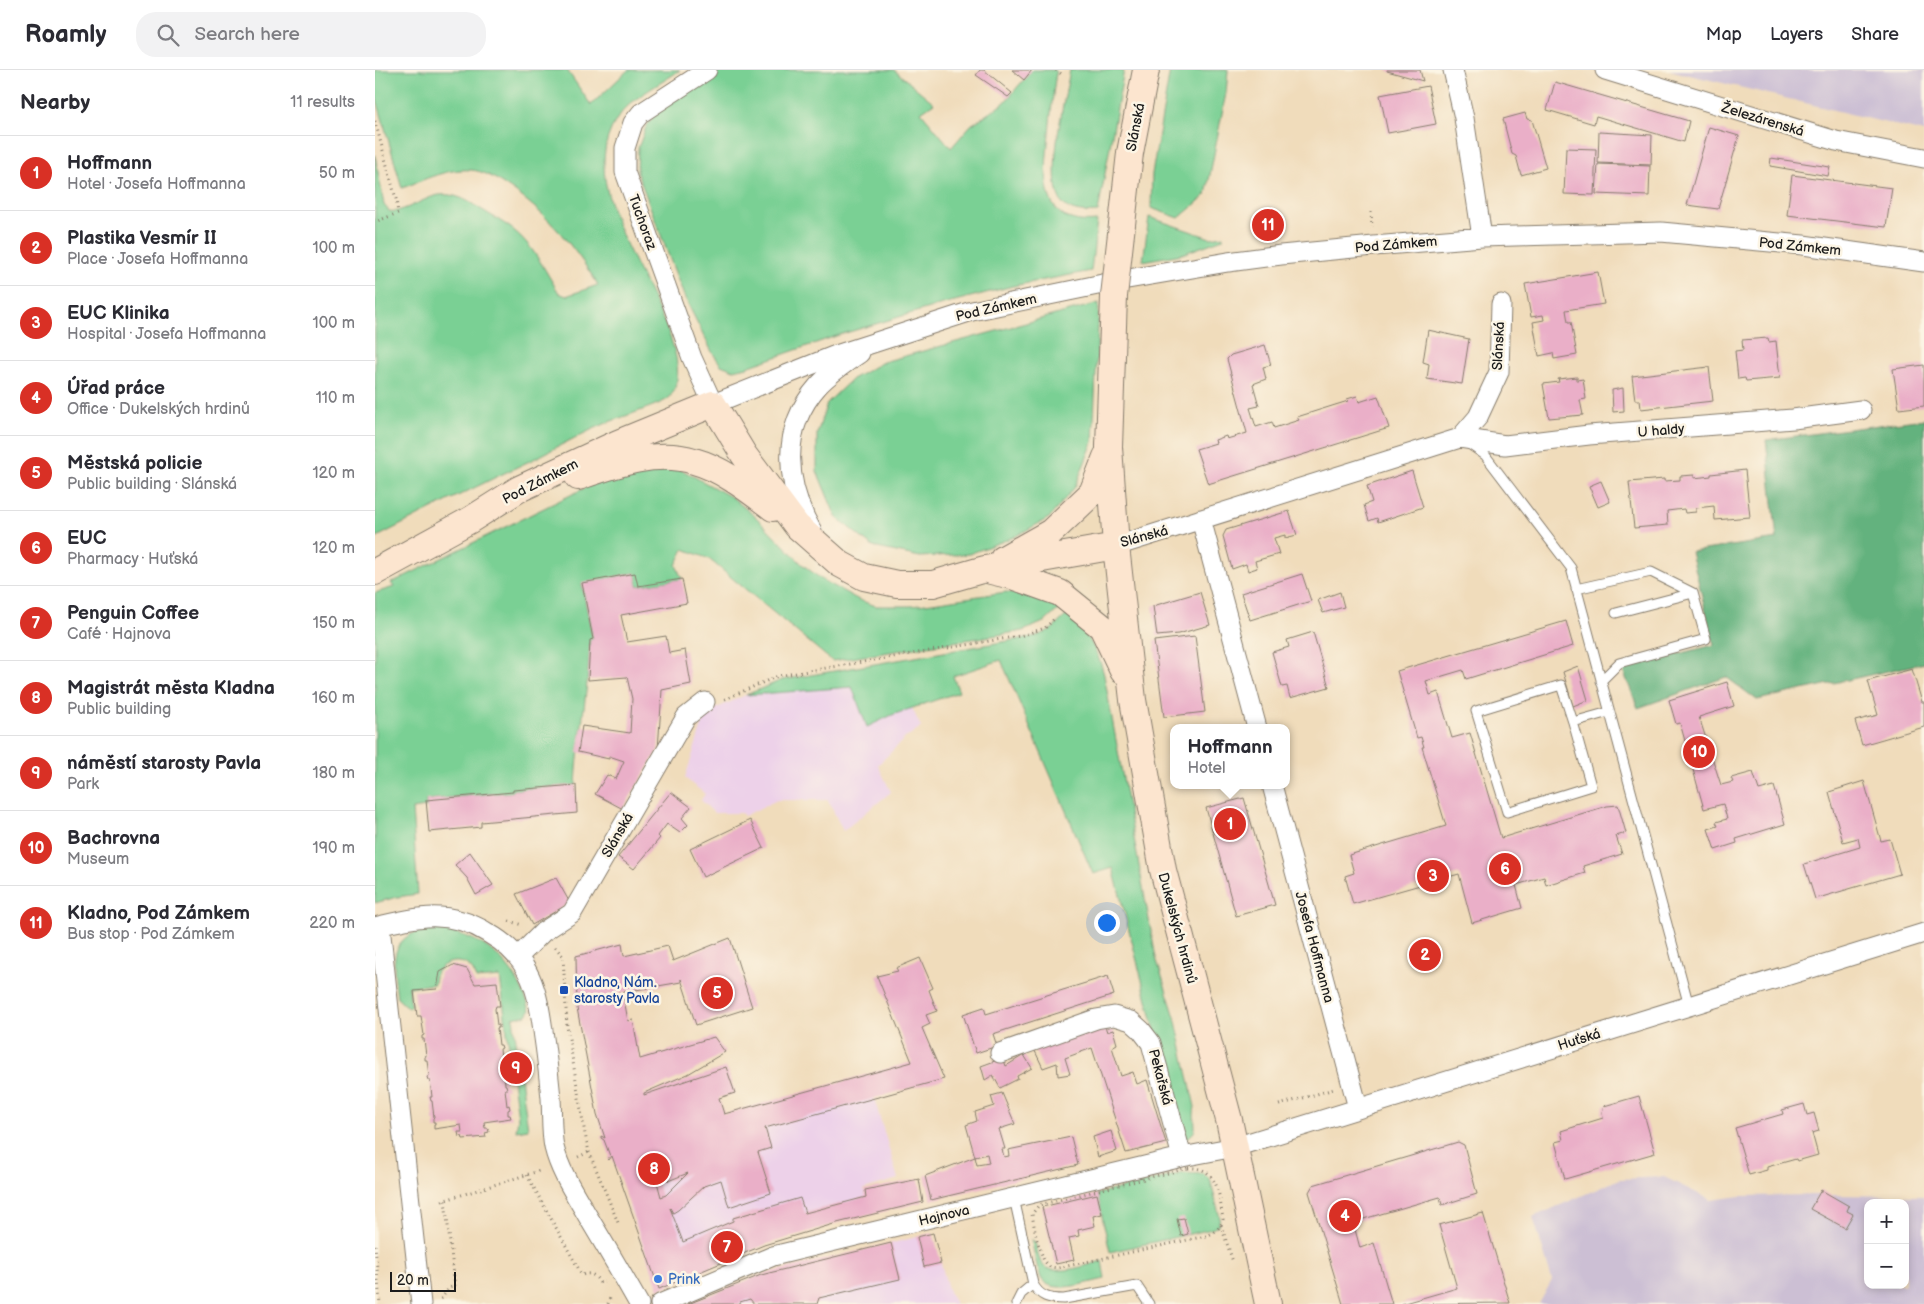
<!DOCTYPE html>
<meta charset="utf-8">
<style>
:root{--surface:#fff;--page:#f2f2f3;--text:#2b2b33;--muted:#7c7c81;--line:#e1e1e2;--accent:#d93025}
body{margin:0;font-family:"Balsamiq Sans",sans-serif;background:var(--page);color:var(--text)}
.controls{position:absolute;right:15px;bottom:15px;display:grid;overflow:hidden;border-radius:10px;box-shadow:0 2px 8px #0003}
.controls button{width:45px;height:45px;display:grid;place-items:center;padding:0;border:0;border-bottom:1px solid var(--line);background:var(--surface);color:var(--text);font:25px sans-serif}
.scale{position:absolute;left:15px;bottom:12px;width:66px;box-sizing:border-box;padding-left:5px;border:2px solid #1c1c1c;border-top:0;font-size:14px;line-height:18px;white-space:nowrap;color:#1c1c1c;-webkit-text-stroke:4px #fcf5e5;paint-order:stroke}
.you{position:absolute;left:731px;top:852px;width:18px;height:18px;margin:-12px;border:4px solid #fff;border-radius:50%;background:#1a73e8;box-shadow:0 0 0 8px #1a73e833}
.badge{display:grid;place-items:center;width:32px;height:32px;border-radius:50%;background:var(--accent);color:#fff;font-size:16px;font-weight:700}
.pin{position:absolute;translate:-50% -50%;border:2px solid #fff;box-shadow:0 1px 5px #0006}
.popup{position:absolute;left:795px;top:654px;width:120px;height:65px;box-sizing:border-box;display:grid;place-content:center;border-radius:10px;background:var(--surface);filter:drop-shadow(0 1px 4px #0005);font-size:16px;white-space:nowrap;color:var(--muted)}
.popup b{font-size:19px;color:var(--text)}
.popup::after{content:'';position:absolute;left:50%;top:100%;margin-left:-10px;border:10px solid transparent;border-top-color:var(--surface)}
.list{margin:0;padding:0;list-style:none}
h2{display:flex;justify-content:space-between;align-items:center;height:65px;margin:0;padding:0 20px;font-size:21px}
h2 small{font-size:16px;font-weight:400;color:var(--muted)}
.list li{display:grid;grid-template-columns:32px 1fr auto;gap:15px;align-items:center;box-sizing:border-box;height:75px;padding:0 20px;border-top:1px solid var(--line)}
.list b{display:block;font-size:19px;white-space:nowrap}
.list p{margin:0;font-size:16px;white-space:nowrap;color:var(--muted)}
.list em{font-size:16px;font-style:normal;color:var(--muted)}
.icon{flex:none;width:28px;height:28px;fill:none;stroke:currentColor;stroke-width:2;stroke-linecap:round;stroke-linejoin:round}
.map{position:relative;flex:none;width:1549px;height:1234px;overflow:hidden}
header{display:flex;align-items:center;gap:30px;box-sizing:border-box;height:70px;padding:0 25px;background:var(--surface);border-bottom:1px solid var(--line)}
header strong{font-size:24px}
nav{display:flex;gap:28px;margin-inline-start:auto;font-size:18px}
.search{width:350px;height:45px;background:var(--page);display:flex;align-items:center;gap:12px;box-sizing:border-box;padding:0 18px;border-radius:20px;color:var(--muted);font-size:19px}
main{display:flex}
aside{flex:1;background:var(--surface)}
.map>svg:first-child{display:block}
</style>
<header>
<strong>Roamly</strong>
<div class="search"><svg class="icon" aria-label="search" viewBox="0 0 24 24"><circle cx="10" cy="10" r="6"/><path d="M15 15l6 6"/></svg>Search here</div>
<nav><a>Map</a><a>Layers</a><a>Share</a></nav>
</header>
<main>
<aside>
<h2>Nearby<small>11 results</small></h2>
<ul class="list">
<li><span class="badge">1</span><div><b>Hoffmann</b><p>Hotel · Josefa Hoffmanna</p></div><em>50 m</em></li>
<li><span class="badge">2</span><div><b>Plastika Vesmír II</b><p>Place · Josefa Hoffmanna</p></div><em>100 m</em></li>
<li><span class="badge">3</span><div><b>EUC Klinika</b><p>Hospital · Josefa Hoffmanna</p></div><em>100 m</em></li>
<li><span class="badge">4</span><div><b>Úřad práce</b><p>Office · Dukelských hrdinů</p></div><em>110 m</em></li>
<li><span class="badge">5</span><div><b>Městská policie</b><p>Public building · Slánská</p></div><em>120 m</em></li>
<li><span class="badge">6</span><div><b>EUC</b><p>Pharmacy · Huťská</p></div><em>120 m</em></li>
<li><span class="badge">7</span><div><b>Penguin Coffee</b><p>Café · Hajnova</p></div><em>150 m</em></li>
<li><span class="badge">8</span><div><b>Magistrát města Kladna</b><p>Public building</p></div><em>160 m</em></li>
<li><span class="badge">9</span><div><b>náměstí starosty Pavla</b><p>Park</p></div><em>180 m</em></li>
<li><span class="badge">10</span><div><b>Bachrovna</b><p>Museum</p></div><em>190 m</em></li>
<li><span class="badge">11</span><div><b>Kladno, Pod Zámkem</b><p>Bus stop · Pod Zámkem</p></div><em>220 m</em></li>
</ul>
</aside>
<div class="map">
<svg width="1549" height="1234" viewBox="0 0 1549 1234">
<rect width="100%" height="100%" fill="#fcf5e5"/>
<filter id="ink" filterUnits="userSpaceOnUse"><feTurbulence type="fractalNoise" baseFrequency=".02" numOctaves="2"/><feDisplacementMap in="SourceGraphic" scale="10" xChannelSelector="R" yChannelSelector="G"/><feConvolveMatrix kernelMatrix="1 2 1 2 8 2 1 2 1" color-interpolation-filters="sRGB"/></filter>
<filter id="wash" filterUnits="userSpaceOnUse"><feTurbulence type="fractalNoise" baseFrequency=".0096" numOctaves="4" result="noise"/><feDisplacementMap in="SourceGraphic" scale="20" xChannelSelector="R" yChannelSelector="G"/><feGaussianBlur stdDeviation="1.12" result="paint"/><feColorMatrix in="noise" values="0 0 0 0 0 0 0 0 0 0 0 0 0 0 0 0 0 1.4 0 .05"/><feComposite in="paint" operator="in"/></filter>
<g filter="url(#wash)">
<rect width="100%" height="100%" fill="#f0dcbb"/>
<!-- built -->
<path fill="#edd1e9" d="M477,617L517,645L537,638L546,657L530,668L503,695L516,722L468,761L453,730H402L369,746L367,743H339L326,730L330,724L310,708L331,643L371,625Z
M499,1028L523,1109L489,1119L491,1127L430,1143L389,1175L284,1219L254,1136L286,1127L282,1112L293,1109L294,1110L313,1103L356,1067Z
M558,1163L573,1219L580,1234H313L386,1205Z"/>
<!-- industrial -->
<path fill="#ccbfd4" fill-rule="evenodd" d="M1294,0H1549V62L1467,42Z
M1289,1107L1336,1130L1365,1126L1443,1125L1549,1126V1234H1164L1177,1210L1158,1147L1245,1109ZM1493,1133H1530V1215H1493Z"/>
<!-- green -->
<path fill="#7ad094" stroke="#4b7658" d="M0,0H192L216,35L253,0H305C287,13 262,25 247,42C176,128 341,270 294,328C290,333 244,348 234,352C210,362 186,375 163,387C108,413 54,440 0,468V85L9,135L14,141C27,144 50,127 64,125C79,123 92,130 104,138C114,144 126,151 136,158C158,174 170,201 184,223L191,226L223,215C198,174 168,139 127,113C118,107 108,101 96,100C72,98 49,110 27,118L0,23Z
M347,0H519L559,33L546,42L576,78L596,55L629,33L657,0H679L681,2C678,22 676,42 674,63C670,104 662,157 722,151L716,201L638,216L564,235L464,265L372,297L359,300L346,295L337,282L309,226L262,102L263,78L271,57L283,40Z
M695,0H749L723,142C712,143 698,143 689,135C668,115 690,28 695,0Z
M795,0H853L851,23L831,125L804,148L776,138L777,104Z
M774,147L835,168L848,166V169L807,184L768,191Z
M724,233L718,372L700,417L674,448L639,467L594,484L545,487L498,477L461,447L442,401V364L452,333L477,309L508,292Z
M278,396L307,400L358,428L382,448L427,494L446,509L484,530L501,536H537L631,522C652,524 668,529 686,537L671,551L648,561L457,591L334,489L309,479L301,495L307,509L263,516L260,503L207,514L218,569L215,570C214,619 203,667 201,715L138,720V722L51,730V737L37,739L43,824L22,827L0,833V523L19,517L16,513L216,415Z
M694,543C711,562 723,580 729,605L781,888L800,947L820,1037C816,1054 828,1062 808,1069L738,798L718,804L626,590L578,606L584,622L517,645L492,657L477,617L371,625L407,610L662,566L677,559Z
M57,859C108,863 140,892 155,940L152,945L138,948L153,1059L141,1061L143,1048L125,907L101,909C97,883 58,888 59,914L34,917L36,937L33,938L22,928C18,892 12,864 57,859Z
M808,1103L828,1104L835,1109L845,1148L843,1155L837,1159L735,1182L722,1124Z
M656,1169L660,1172C662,1179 663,1188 667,1194C676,1208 713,1195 727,1191L730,1209C714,1212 675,1226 666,1208C661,1196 659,1181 656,1169Z"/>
<!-- forest -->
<path fill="#63b27e" stroke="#40674d" d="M1549,349V593L1382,630L1351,607L1263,638L1247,598L1339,575L1316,482L1402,469L1391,370Z"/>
<g id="blocks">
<!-- building -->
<path fill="#eaafc8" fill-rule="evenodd" d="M605,0H609L637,23L633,27L601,5Z
M637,0H657L649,10Z
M1012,0H1045L1048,11L1012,1Z
M1180,12L1314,51L1309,72L1221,46L1219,54L1172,40Z
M1053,16L1061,54L1013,63L1005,25Z
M1150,43L1152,49L1157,50L1171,98L1146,105L1141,86L1137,84L1128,49Z
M1334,57L1364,66L1343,139L1312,135Z
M1224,62L1277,65L1276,95L1223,93Z
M1191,78L1221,79L1219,125L1189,124Z
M1396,88L1455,97L1453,106L1395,96Z
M1223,94L1275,96L1274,126L1221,124Z
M1417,105L1517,118L1511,157L1412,145Z
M1223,202L1229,234L1191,240L1193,252H1196L1202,285L1179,289L1178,283L1164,286L1158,252L1169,250L1168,245L1156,247L1150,214Z
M1053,260L1094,269L1087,314L1052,309L1054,294L1048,292Z
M1393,268L1394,272L1401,271L1405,308L1371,311L1370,308L1363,309L1360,281L1368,280L1367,270Z
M890,275L896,295L888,297L891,309L878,314L884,336L875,338L881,357L897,352L899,358L924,350L922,347L973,331L972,329L982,326L984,332L1003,326L1014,358L833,414L821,379L841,373L840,370L851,366L852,369L872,363L852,289L856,285Z
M1549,295V336L1524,339L1518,299Z
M1334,297L1338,331L1266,339L1265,330H1260L1257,306Z
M1202,307V310L1208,309L1211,329L1205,330L1208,345L1174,348L1168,314L1184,312L1183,309Z
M1248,318L1249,341L1238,342L1237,320Z
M1370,400L1375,447L1340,450L1339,436L1321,438V442L1310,443L1309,439L1292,441L1293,455L1259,458L1254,412L1289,409V411L1305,410V406L1319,405V408L1336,406V404Z
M1037,401L1048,437L1003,452L1002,448L994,451L989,435L997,432L992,416Z
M1226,411L1235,432L1223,437L1214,416Z
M914,441L922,465L910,468V465L899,468L904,484L880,491L882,498L873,501L871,494L857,499L848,466L851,460Z
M260,503L263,516L307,509L312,533L246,545L252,572L291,566L294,583L310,580L316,614L287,620L283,680L248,739L220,724L232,705L241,709L249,691L234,686V689L203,682L207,656L255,663L257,629L252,607L213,610L215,570L218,569L207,513Z
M927,504L936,531L875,550L866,523Z
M825,522L835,555L803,564L782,566L778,536Z
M965,522L969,537L948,543L943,530Z
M1191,551L1198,576L1091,609L1088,600L1051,611L1055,625L1063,622L1077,668L1095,663L1126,768L1232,736L1243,735L1251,763L1241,766L1247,784L1208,796L1210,803L1171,815L1169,807L1141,815L1147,838L1097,853L1084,804L978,834L970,806L979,803L974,785L1071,756L1047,677H1049L1046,667L1042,668L1022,601Z
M938,562L954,617L915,628L912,616L907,617L897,582L914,577L912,570Z
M820,566L830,642L789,647L779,571Z
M1203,596L1213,630L1198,636L1188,602Z
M1537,599L1547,632H1549V657L1487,675L1480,651L1503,645L1493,611Z
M1352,612L1359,636L1324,647L1346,715L1358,712L1356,708L1378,702L1384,720L1399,716L1410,754L1361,769L1362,773L1340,780L1333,759L1343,756L1341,752L1352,749L1348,734L1329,739L1305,653L1301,654L1294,630Z
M1489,711L1506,771L1515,769L1525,804L1440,829L1429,794L1485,777L1483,768L1468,772L1454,722Z
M201,715L202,743L106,752V757L54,762L51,730L138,722V720Z
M296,722L316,737L307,748L313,755L305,763L292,754L283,766L285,768L259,799L243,787Z
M869,728L900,835L861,846L831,738Z
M375,750L389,778L328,807L315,779Z
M95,782L118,815L101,825L92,808L80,795Z
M181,808L195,833L157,855L141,824Z
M355,868L377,937L321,955L306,909V912L232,925L233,931L249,929L253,951L258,950L265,989L339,967L350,982L313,1004L269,1023V1025L351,997L360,1023L344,1028L349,1044L537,992L502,906L523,901L521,898L545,888L558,918L554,920L562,941L551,945L555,954L547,958L569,1009L390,1058L396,1078L383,1082L396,1123L354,1137L346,1110L329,1116L303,1140L298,1143L295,1138L308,1172L358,1151V1148L425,1128L430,1143L491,1127L490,1120L544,1109L548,1132L462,1153L389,1175L284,1219L237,1086L234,1090L233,1089L235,1086L229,1070L226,1068V1066L230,1068L222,1044L202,938L201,886L247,874L249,886L293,876L298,891ZM313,1103L291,1125L286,1127L282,1112L293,1109V1111Z
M78,895L92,899L100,914L122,912L125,936H121L120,939L122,955H124V958H122L124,975H126L127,978L125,979L127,995H129L130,1015H131L132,1019H130L132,1036L134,1035L135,1039L133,1040V1045H135L136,1048L109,1052L110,1058H113L114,1062L110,1063L111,1067L88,1069L87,1066L84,1067L83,1062H87L86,1055L59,1059V1054H60V1052H58V1048L59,1047L57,1031H56L55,1027H57L55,1010H53L52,1007L54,1006L52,990H50V986H51L49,969H47V966L49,965L46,946H42L39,921L62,919L65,902Z
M733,906L739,925L618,964L622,976L601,983L588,944L609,937L611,944Z
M729,953L732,962L738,960L742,974L737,977L746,1006L758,1002L762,1014L772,1010L791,1073L751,1083L717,978L690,988L695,1004L683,1006L682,993L668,998L659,979Z
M649,985L657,998L642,1006L643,1009L625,1018L618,1005L610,1010L606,996L628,988L631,996Z
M627,1023L640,1054L624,1059L630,1079H627L629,1087L634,1086L633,1080L696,1067L703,1095L556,1130L550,1106L600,1087L602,1095L614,1093L612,1084L600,1087L591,1055L602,1051L600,1042L619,1036L616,1026Z
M1264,1026L1280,1083L1190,1109L1180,1072L1188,1070L1186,1061L1228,1048L1227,1042L1229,1036Z
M1429,1034L1432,1045L1439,1043L1444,1061L1437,1063L1443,1085L1422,1091L1421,1089L1392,1097V1100L1374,1105L1360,1058L1408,1044L1407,1040Z
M736,1061L742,1081L723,1087L718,1067Z
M1083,1072L1089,1075L1102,1124L1067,1135L1065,1127L978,1152L985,1178L999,1173L1017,1234H968L934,1122L938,1115Z
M1446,1120L1474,1136L1472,1141L1478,1144L1470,1158L1435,1139Z
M722,1124L727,1144L718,1146L720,1156L703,1160L704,1166L694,1168L699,1190L681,1194L667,1137Z
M1108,1143L1135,1233L1026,1234L1082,1218L1064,1155Z
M809,1148L813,1164L806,1166L802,1149Z
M558,1163L566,1193L549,1197L542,1167Z
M516,1173L525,1209L444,1228L442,1234H379L375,1229L365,1232V1234H313L386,1205Z"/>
</g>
</g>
<g filter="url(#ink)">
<use href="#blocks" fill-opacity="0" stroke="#867c6c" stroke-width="1"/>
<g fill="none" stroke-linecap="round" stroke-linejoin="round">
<!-- lane casing -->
<g stroke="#867c6c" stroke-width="11">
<path id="lane" d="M1094,374L1110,385L1196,498L1314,936
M1201,519L1276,502L1318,523L1331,569L1244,593L1226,611
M1241,543L1318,523
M1198,652L1216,716L1132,742L1101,641L1186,615L1198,652L1234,642
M639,1128L658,1214L646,1224L641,1234
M658,1214C665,1227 674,1229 689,1229L762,1216L774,1234"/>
</g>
<!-- street casing -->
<g stroke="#867c6c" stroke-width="21">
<path id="street" d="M332,0L266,43L258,53L250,78V102L317,288L338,334L461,285L597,241L747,210L853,192L906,185L999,176L1107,167L1286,162L1428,175L1549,192
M1078,0L1089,48L1107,167
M1230,0L1461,71L1549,88
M1085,368L1130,375L1214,365L1418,349L1486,340
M826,449L882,658
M437,461C410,414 405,359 443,316C455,303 470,293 485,283
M741,476L1085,368L1103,347L1124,302L1126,234
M897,715L983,1038
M5,856L46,1234
M0,857C42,846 74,839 113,863C157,888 163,922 169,968C172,988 174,1008 176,1028C177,1044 176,1062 179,1077C185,1102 200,1124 212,1145C230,1175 247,1204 264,1234
M143,887L168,862L197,843L311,647L330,632
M625,983L721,949L739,946L756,951L766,960L776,973L807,1087
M285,1234L398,1186L807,1087L860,1077L1549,863"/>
</g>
<!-- secondary casing -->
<g stroke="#867c6c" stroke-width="28">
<path id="secondary" d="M755,83L771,0
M734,377L741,476L758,630L788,800L854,1050L893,1234
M203,407C238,395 281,379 319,391C348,399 374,420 398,438
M628,489L676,462L717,423L731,387
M616,501L637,506L685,523L727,557L748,601
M0,502L95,450L144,419L243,373L338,334L369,385L422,456L465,494L489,507L522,514H558L610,499L741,476"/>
</g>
<!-- path -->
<path stroke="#867c6c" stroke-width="3" stroke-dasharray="1 4" stroke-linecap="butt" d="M681,0L688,5
M0,51L21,129L23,143L0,152
M996,142L997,157
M350,629L403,606L645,566L670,558L680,548
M134,851L147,855
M180,877L188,886L192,956L210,1064L214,1082L244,1155
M904,1035L959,1019
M203,1087L214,1082
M813,1098C844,1096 844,1126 848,1149C846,1158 839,1163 831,1166L683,1198L675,1197L669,1191L661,1167L657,1144L664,1135Z
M152,1105L207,1205C216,1202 220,1205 225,1213L229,1212
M67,1131L167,1100
M846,1155L858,1192
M0,1175L5,1234
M66,1229L74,1218L80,1216L70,1130
M233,1234L236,1225"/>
<!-- lane -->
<use href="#lane" stroke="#fff" stroke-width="9"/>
<!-- street -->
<use href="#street" stroke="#fff" stroke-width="19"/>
<!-- secondary -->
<use href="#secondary" stroke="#fce5cf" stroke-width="26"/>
<!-- secondary-bridge casing -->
<g stroke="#867c6c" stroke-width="28" stroke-linecap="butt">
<path id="secondary-bridge" d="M734,377L739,226L755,83"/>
</g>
<!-- secondary-bridge -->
<use href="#secondary-bridge" stroke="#fce5cf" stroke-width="26"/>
</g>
</g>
<!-- markers -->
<rect fill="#1a4fb4" stroke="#fcf5e5" stroke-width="2" x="184" y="915" width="10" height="10" rx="2.5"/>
<circle fill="#3f7fe0" stroke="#fcf5e5" stroke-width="2" cx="283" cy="1209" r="5"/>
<g text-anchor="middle" stroke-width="5" stroke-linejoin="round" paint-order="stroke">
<!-- street labels -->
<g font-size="14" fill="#1c1c1c" stroke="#fcf5e5">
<text transform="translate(1388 49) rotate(17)" y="5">Železárenská</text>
<text transform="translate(760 57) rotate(-79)" y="5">Slánská</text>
<text transform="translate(268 152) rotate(70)" y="5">Tuchoraz</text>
<text transform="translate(1021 174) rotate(-5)" y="5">Pod Zámkem</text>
<text transform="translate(1425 176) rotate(6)" y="5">Pod Zámkem</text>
<text transform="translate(621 237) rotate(-13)" y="5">Pod Zámkem</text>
<text transform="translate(1123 276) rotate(-87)" y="5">Slánská</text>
<text transform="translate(1286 360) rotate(-5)" y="5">U haldy</text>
<text transform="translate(165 411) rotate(-27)" y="5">Pod Zámkem</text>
<text transform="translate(769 466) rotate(-15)" y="5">Slánská</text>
<text transform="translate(242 765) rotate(-60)" y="5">Slánská</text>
<text transform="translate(803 858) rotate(75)" y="5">Dukelských hrdinů</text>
<text transform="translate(940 877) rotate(75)" y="5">Josefa Hoffmanna</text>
<text transform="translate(1204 969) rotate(-17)" y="5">Huťská</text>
<text transform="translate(786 1007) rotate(75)" y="5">Pekařská</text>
<text transform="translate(569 1145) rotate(-13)" y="5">Hajnova</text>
</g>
<!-- transit labels -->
<g font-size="14" fill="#164399" stroke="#fcf5e5" text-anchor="start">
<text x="199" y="917">Kladno, Nám.<tspan x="199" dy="16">starosty Pavla</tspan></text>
</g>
<!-- shop labels -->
<g font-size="14" fill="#366cbe" stroke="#fcf5e5" text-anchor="start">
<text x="293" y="1214">Prink</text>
</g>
</g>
</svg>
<div class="controls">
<button>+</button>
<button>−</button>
</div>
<div class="scale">20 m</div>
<div class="you"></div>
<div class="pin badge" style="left:855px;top:754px">1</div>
<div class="popup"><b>Hoffmann</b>Hotel</div>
<div class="pin badge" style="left:1050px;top:885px">2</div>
<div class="pin badge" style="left:1058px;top:806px">3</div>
<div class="pin badge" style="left:970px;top:1146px">4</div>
<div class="pin badge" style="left:342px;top:923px">5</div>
<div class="pin badge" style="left:1130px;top:799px">6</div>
<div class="pin badge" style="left:352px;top:1177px">7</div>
<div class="pin badge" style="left:279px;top:1099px">8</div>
<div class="pin badge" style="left:141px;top:998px">9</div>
<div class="pin badge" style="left:1324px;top:682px">10</div>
<div class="pin badge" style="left:893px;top:155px">11</div>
</div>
</main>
